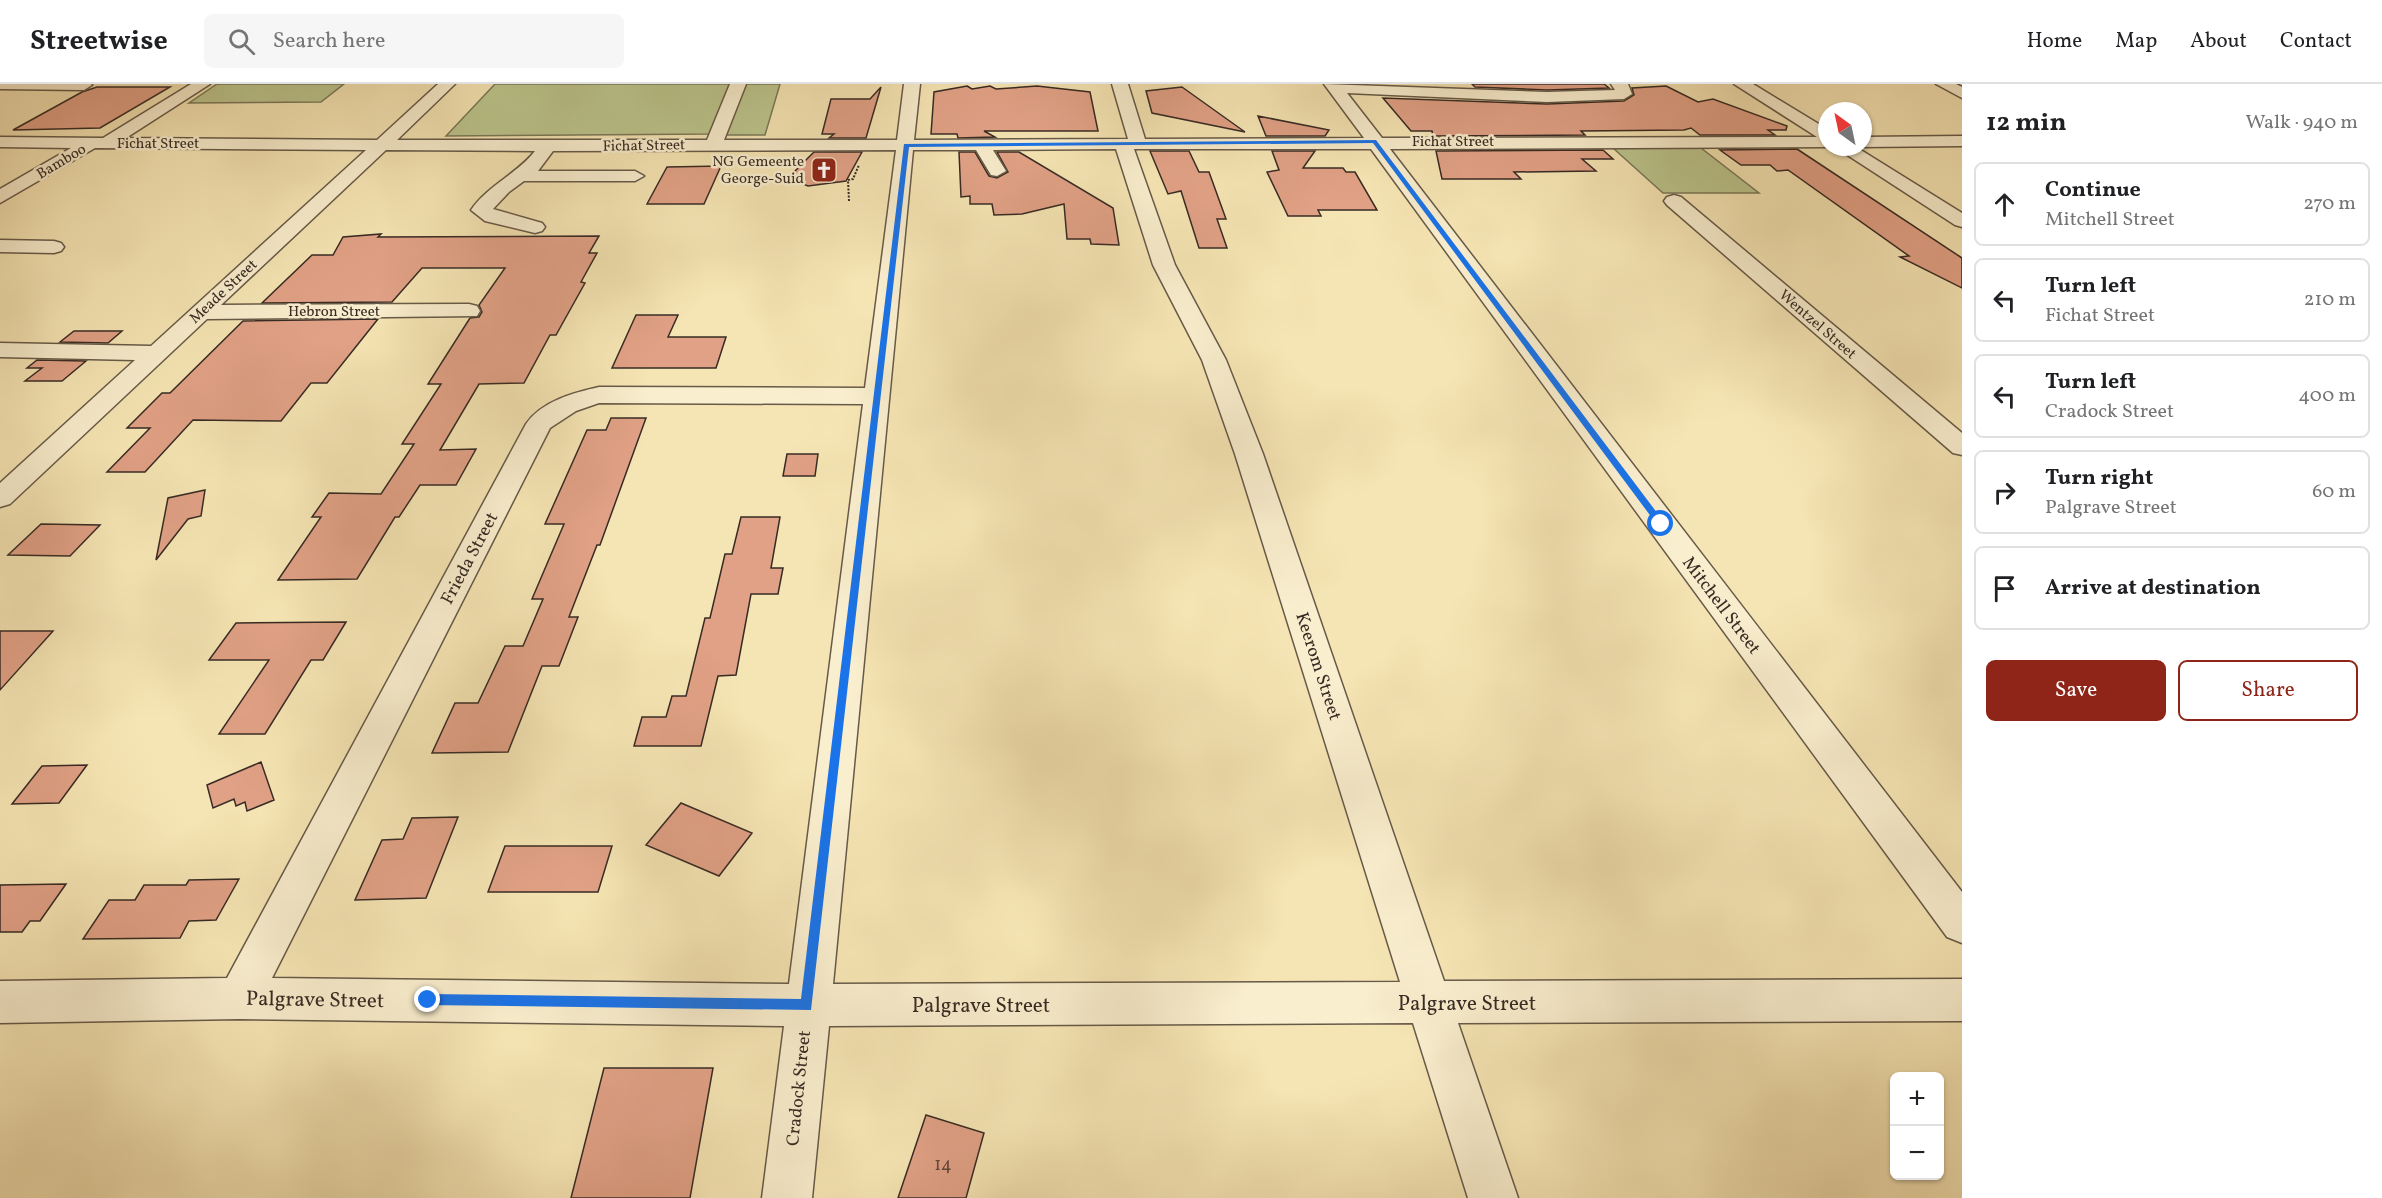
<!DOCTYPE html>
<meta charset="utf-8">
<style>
:root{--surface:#fff;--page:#f6f6f6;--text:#202124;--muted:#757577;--line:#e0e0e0;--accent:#8f2418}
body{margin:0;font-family:Vollkorn,serif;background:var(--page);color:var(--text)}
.controls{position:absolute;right:18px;bottom:18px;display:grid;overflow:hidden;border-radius:9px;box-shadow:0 2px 4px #0004}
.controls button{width:54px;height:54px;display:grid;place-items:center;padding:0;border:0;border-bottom:2px solid var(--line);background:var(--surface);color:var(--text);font:30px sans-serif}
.compass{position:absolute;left:1818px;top:18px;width:54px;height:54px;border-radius:50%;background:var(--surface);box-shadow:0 2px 4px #0004;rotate:327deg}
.stop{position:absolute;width:18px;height:18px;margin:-14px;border:4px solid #1a73e8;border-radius:50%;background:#fff}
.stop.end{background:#1a73e8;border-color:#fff;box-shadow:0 2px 6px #0008}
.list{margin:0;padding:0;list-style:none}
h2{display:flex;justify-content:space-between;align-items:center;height:78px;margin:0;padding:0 24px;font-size:26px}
h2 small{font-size:20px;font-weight:400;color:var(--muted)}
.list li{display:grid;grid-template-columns:39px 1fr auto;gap:18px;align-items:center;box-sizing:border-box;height:84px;margin:0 12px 12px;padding:0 12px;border:2px solid var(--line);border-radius:9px}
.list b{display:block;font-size:22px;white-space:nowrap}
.list p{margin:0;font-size:20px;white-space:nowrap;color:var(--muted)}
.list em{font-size:20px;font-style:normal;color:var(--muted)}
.actions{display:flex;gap:12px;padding:18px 24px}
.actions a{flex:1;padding:14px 0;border:2px solid var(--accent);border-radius:9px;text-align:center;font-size:21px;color:var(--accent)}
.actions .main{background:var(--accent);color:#fff}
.icon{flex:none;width:33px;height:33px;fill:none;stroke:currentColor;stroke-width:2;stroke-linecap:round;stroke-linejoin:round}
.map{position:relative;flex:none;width:1962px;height:1114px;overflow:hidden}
header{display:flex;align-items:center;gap:36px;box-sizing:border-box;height:84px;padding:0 30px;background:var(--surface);border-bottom:2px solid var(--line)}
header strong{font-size:28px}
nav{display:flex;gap:33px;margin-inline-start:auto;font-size:21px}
.search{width:420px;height:54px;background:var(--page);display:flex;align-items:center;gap:15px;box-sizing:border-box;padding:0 21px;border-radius:9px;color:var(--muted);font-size:22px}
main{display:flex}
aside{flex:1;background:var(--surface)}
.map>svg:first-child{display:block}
</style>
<header>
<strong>Streetwise</strong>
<div class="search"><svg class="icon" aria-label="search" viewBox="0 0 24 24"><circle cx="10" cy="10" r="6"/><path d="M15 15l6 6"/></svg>Search here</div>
<nav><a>Home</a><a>Map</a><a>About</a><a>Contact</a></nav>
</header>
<main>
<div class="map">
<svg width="1962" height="1114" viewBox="0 0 1962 1114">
<rect width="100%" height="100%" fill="#f6e5b4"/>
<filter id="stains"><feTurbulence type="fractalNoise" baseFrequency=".00333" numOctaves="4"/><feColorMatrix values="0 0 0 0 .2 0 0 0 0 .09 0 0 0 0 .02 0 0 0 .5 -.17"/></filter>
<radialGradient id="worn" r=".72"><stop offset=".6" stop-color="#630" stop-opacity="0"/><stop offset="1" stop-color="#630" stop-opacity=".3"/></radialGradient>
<!-- green -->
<path fill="#bcc58d" stroke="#7a7858" stroke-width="1.5" d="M217,0H344L321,18L189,19Z
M495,0H734L711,50L446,52Z
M743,0H780L765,51H723Z
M1613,64H1701L1759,109H1663Z"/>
<!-- building -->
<path fill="#e1a186" stroke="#372b24" stroke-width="1.5" d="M1472,0H1604L1609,4L1547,6L1475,3Z
M967,2L972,5L990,2L996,5L1037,2L1090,8L1098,47H984L995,53L958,54L957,50H931L934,8Z
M1666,2L1698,18L1713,15L1787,42L1786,46H1768L1775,51H1700L1691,44L1684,46L1581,47L1585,51L1433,52L1432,47H1411L1383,14L1547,20L1624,17L1634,11L1632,4Z
M97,3H170L100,44L13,46L82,8Z
M881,3L866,54H829L834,50H822L831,15H870Z
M1182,3L1245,48L1152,29L1146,7Z
M1258,32L1329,46L1325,52H1266Z
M1797,65L1962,174V204L1900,173L1909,172L1788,86L1777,87L1770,81H1741L1720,66Z
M1603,66L1613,75H1582L1596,87L1514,88L1521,95H1442L1436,67Z
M1150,67H1189L1199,88H1209L1226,135H1217L1227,164H1199L1181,107L1168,110Z
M1272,67H1315L1303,84H1343L1346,88H1355L1377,126H1318L1321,132H1288L1267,88L1279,86Z
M814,68H862L846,97L808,102L788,94Z
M959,68H975L989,92L997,94L1008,88L997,68H1019L1113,124L1119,161L1091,160L1090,155H1067L1064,120L1022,130L994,131L992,120H970V112L961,113Z
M721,82L704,120H647L667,83Z
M381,150L378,153L599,152L589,169H597L581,198L585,199L556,251H550L524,299L479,300L440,366L476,365L456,401H420L399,433H395L357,495L278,496L321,433H312L329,409L381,410L414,360H402L441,300H428L470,234L479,233L482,228L479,221L505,184H422L392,218L262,219L312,171H333L343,153Z
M636,231H678L668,253H726L716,284H612Z
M378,235L327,299H311L281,337L193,336L145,388H107L150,344H127L162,309H170L243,237Z
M74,247H122L108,259L60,258Z
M37,276L86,277L62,297H25L42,284H27Z
M611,334H646L600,461H597L569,533H578L559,582H542L508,668L432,669L455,619H478L505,562H523L543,515H532L564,440H545L587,346H606Z
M787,370H818L815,392H783Z
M205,406L201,432L188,435L156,476L168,414Z
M741,433H780L771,484H783L778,510H751L736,591L718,592L701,662H634L642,633H666L672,612H686L705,534H710L725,470H732Z
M41,440L100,441L70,472L8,471Z
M346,538L323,576H311L265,650H219L269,576H209L236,539Z
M0,547H53L0,606Z
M261,678L274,716L247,727L245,718L236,722L234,715L213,724L207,701Z
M87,681L59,719L12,720L42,682Z
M681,719L752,749L719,792L646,761Z
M458,733L426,814L355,816L382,756L403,755L412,734Z
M505,762H612L598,808H488Z
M239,795L216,836L189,837L180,854L83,855L109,816H135L144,801H186L189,796Z
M66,800L40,837H30L22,848H0V801Z
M604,984H713L690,1114H571Z
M926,1031L984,1049L966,1114H898Z"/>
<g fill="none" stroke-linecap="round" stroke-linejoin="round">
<!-- minor casing -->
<g stroke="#675a48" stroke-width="3">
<path id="minor" d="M0,0H91L92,1L84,6L0,5Z
M191,0H210L126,54L377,56L438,0H455L397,56H707L730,0H746L724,56H897L904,0H920L914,56L1128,55L1112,0H1128L1145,55L1364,54L1324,0L1547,8L1615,6L1611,0H1628L1632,10L1624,15L1547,18L1347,9L1382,54L1817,53L1734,0H1753L1827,45L1828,63L1390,65L1962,808V859L1947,853L1371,65H1134L1175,181L1226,276L1263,370L1444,897L1962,895V937L1458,939L1518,1114H1468L1413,939L829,942L812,1114H762L784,942L239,935L0,939V897L227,894L526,340C542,317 573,309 599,303L865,304L896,66L553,67L538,87H635L644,92L635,97H524L509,108L493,125L542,139L545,143L542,147L535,149L485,137L471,126C488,101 517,90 535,67L386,66L221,221L469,220L477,222L480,227L477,232L207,235L10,420L0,423V399L135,276L0,273V259L151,262L366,66L95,64L0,119V105L71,64L0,63V53L103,54ZM1116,65L1153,181L1202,276L1235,370L1400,898L833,900L913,66H976L991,91L997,92L1006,87L993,66ZM599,319L863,320L789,900L272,894L550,344L576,327Z
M1936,0H1956L1962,3V14Z
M1962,52V62L1863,63H1862L1863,53Z
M1835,63H1856L1962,129V143L1955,141Z
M1674,111L1681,113L1962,349V371L1953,369L1667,121L1664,117L1667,113Z
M0,156L54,157L61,159L64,163L61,167L54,169L0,168Z"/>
</g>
<!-- path -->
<path stroke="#372b24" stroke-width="2" stroke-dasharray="2 1.5" stroke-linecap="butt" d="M849,117L848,96L853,95L859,81"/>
<!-- minor -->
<use href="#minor" fill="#f9eece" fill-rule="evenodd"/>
</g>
<!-- route -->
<path fill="#1a73e8" d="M1376,56L1664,438V442H1658L1373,59L909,63L811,926L423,921L422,916L428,910L801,915L904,60Z"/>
<!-- icons -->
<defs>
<g id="church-square" transform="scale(1.35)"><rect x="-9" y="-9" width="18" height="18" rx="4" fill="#8f2418" stroke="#f9eece"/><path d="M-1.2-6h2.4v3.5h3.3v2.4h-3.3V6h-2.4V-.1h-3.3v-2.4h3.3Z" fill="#fff"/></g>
</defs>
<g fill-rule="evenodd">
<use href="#church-square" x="824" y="86"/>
</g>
<g text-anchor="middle" stroke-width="5" stroke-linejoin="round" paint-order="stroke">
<!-- far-street labels -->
<g font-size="15" fill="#372b24" stroke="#f9eece">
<text x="1453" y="62">Fichat Street</text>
<text x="158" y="64">Fichat Street</text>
<text transform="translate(644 61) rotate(-1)" y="5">Fichat Street</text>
<text transform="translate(61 77) rotate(-31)" y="5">Bamboo</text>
<text transform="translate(223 207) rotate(-43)" y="5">Meade Street</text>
<text x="334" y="232">Hebron Street</text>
<text transform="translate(1818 240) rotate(41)" y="5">Wentzel Street</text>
</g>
<!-- far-poi labels -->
<g font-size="15" fill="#372b24" stroke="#f9eece" text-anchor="end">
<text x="804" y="82">NG Gemeente<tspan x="804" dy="17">George-Suid</tspan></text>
</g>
<!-- street labels -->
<g font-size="18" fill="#372b24" stroke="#f9eece">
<text transform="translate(469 474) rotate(-62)" y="6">Frieda Street</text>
<text transform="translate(1722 521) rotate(53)" y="6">Mitchell Street</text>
<text transform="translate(1319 582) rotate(72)" y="6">Keerom Street</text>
<text transform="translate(798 1004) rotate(-84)" y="6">Cradock Street</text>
</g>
<!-- near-number labels -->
<g font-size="18" fill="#62483c">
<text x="943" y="1086">14</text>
</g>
<!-- near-street labels -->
<g font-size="21" fill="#372b24" stroke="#f9eece">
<text transform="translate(315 915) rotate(1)" y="7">Palgrave Street</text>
<text x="1467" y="926">Palgrave Street</text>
<text x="981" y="928">Palgrave Street</text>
</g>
</g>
<rect width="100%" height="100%" filter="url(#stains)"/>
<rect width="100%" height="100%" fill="url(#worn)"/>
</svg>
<div class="controls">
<button>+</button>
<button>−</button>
</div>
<svg class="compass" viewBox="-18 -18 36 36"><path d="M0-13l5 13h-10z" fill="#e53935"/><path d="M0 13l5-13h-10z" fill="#757577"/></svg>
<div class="stop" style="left:1661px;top:440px"></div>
<div class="stop end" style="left:428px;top:916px"></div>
</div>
<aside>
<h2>12 min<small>Walk · 940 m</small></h2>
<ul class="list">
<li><svg class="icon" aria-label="ahead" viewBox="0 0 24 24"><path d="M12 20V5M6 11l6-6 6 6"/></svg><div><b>Continue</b><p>Mitchell Street</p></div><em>270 m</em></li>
<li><svg class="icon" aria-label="left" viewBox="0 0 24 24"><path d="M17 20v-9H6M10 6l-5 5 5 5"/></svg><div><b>Turn left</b><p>Fichat Street</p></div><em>210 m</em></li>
<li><svg class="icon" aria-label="left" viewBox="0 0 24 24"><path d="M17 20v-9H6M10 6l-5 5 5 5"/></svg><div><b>Turn left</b><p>Cradock Street</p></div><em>400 m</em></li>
<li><svg class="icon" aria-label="right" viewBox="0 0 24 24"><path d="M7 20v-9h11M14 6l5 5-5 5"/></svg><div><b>Turn right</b><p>Palgrave Street</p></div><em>60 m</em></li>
<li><svg class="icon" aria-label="arrive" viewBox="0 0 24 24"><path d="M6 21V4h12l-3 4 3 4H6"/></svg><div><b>Arrive at destination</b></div></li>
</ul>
<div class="actions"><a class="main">Save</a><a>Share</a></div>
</aside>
</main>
